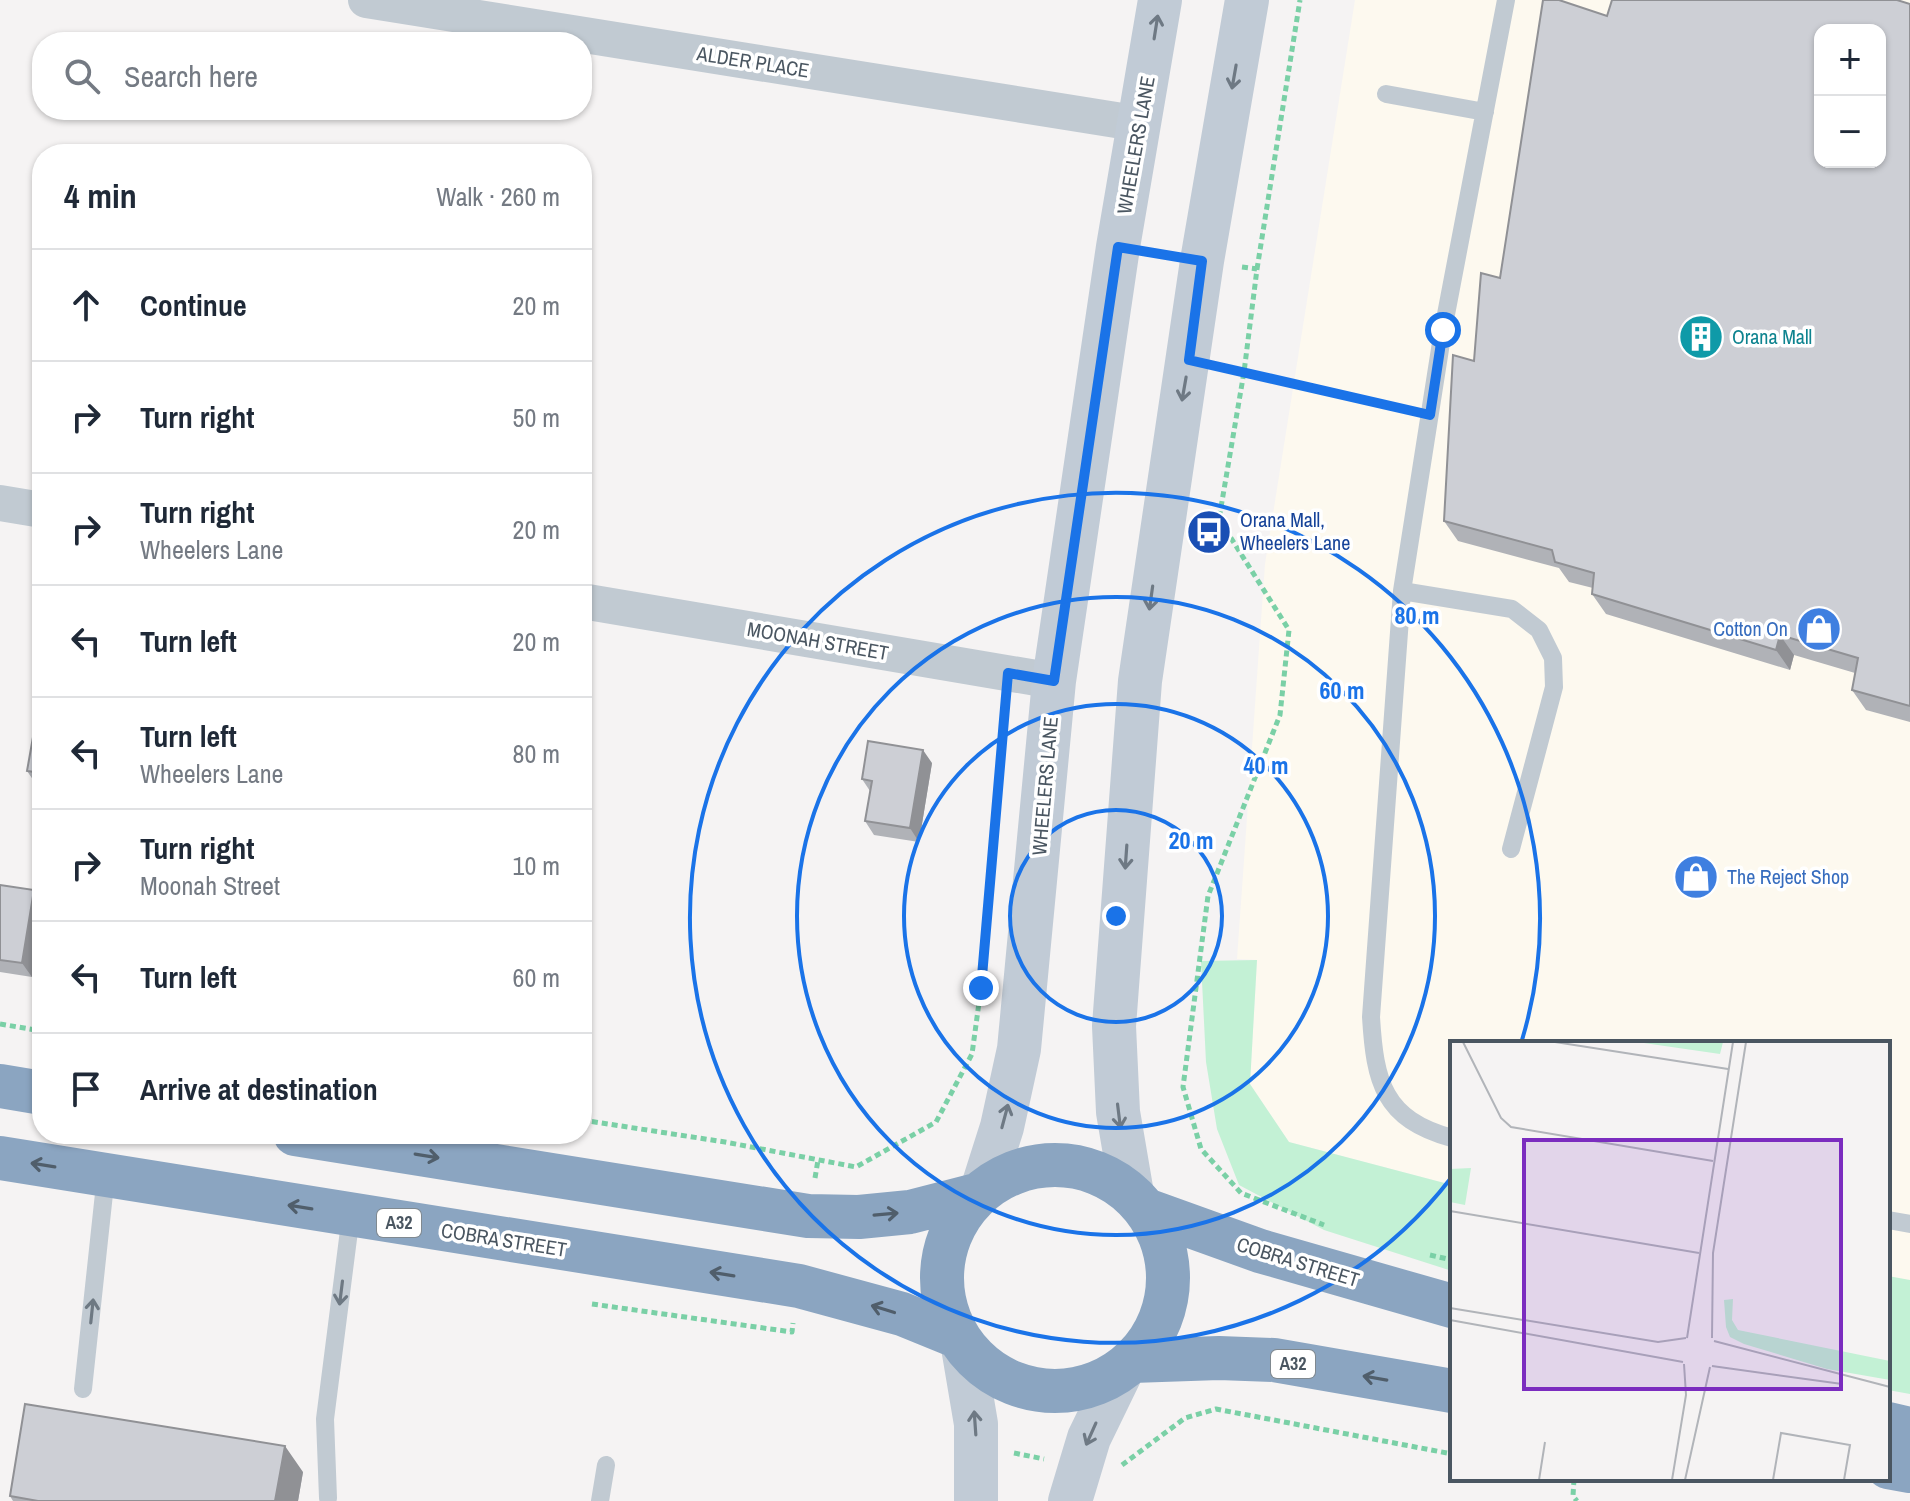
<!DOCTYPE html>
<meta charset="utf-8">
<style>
:root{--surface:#fff;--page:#f6f6f7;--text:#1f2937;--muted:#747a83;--line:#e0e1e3}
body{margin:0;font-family:"Archivo Narrow",sans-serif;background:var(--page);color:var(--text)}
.controls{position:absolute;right:24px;top:24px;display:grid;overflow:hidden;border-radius:16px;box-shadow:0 2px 6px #0004}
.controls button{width:72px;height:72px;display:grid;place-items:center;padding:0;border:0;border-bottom:2px solid var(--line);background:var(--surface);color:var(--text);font:40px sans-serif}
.stop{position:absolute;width:24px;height:24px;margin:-18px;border:6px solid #1a73e8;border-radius:50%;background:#fff}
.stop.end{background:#1a73e8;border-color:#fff;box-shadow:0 2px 8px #0008}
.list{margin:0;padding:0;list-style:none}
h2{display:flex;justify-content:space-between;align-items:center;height:104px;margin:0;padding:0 32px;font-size:34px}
h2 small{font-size:26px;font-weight:400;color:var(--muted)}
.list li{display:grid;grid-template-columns:52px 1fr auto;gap:24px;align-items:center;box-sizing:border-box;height:112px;padding:0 32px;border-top:2px solid var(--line)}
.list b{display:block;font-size:30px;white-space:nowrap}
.list p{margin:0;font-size:26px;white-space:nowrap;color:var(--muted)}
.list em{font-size:26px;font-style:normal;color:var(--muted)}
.icon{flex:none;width:44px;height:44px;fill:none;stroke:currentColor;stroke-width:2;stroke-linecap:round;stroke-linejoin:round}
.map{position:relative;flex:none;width:1910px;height:1501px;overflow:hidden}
.search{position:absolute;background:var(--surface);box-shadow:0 2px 6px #0004;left:32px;top:32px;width:560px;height:88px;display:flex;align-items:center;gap:20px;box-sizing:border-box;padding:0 28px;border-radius:32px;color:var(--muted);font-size:30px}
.panel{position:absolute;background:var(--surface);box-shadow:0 2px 6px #0004;left:32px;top:144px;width:560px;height:1000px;border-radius:32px}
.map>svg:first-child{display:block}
</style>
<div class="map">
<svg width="1910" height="1501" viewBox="0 0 1910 1501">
<rect width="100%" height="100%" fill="#f5f3f3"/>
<!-- commercial -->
<path fill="#fdf9ef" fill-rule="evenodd" d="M1355,0H1910V1282L1888,1279V1043H1452V1185L1289,1142L1250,1084L1257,960L1237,959L1265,564ZM1820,30H1880V162H1820Z"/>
<!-- green -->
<path fill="#c3f1d5" d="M1257,960L1250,1084L1289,1142L1452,1185V1271L1324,1230L1239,1185L1217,1129L1206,1062L1201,961Z
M1888,1276L1910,1280V1394L1888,1390Z"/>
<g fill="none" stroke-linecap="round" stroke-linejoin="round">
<!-- path -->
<path stroke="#7ad0a6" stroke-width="5" stroke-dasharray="6 4" stroke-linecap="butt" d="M1242,267L1257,269L1244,372L1219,519L1289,630L1280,715L1208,896L1183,1087L1201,1149L1241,1193L1324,1225
M1257,269L1300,0
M1225,368L1407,409
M0,1024L42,1031
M582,1120L725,1142L856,1167L936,1122L972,1054L981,988L1005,707
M815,1178L818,1160
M1430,1255L1452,1260
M592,1304L792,1332L793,1323
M1014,1453L1044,1459
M1122,1465L1185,1418L1216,1409L1452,1454
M1574,1479L1573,1496L1577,1501"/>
<!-- lane -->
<path stroke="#c1cad2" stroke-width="18" d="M1386,94L1485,112
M1402,591L1512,609L1539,630L1553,658L1554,687L1511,849
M1452,1138C1383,1119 1375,1082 1371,1017L1402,591L1443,330L1506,0
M1888,1220L1910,1224
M83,1389L106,1175
M328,1498L325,1419L351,1215
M600,1501L606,1465"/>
<!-- street -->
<path stroke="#c1cad2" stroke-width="36" d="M366,0L1141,124
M0,503L42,510
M582,601L1054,681"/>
<!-- secondary -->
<path stroke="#c1cbd6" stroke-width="44" d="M982,1190L1002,1127L1019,1049L1054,681L1118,247L1160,0
M1132,1194L1118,1112L1114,1026L1140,681L1202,261L1247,0
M963,1347L976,1424V1501
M1070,1501L1089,1438L1122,1370"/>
<!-- highway -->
<path stroke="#8ba5c1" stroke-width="44" d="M0,1086L42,1093
M295,1134L808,1216L859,1217L910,1212L976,1195
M0,1158L799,1286L902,1314L956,1336
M942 1278a113 113 0 1 1 226 0a113 113 0 1 1-226 0Z
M1146,1210L1260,1251L1452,1306
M1132,1361L1219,1358L1274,1360L1452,1391
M1888,1424L1910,1429
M1888,1467L1910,1471"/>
</g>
<!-- wall -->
<path fill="#b0b2b7" d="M1910,4V722L1866,710L1852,690L1855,673L1794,655L1790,670L1606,614L1592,594L1593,588L1569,582L1559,568L1458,541L1444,521L1474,361L1500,278L1607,16Z
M42,738V785L36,784L27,771Z
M932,763L919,842L874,835L865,821L870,791L862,779Z
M0,885L34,890L42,902V914L32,977L0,972Z
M303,1472L298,1501H13L10,1496Z"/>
<!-- shaded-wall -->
<path fill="#909195" d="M1780,635L1794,655L1790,670L1776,650Z
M923,750L932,763L919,842L910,828Z
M34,890L42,902V914L32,977L22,963Z
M285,1446L303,1472L298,1501H275Z"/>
<!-- building -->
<path fill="#cdcfd5" stroke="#909195" stroke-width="2" fill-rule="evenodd" d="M1543,0H1559L1607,16L1612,0H1897L1910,4V706L1852,690L1858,658L1780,635L1776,650L1592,594L1594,573L1555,562L1552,550L1444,521L1453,355L1474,361L1481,273L1500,278ZM1820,30H1880V162H1820Z
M33,737L42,738V773L27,771Z
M868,741L923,750L910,828L865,821L872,781L862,779Z
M0,885L34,890L22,963L0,960Z
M25,1404L285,1446L275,1501H38L10,1496Z"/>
<!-- one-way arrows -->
<defs><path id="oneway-shaft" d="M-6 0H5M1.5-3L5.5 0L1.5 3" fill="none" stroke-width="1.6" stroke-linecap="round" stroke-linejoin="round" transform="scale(2)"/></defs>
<g stroke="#6e7984">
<use href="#oneway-shaft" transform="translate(1156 27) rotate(-81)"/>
<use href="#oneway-shaft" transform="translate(1234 77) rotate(100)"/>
<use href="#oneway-shaft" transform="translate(1184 389) rotate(100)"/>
<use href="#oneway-shaft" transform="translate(1151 598) rotate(98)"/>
<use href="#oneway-shaft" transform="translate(1126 857) rotate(94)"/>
<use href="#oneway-shaft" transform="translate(1005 1116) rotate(-75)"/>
<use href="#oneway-shaft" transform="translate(1119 1116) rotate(83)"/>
<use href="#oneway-shaft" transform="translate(975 1423) rotate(-94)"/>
<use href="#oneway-shaft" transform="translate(1091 1434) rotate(114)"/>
</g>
<g stroke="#505e6b">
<use href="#oneway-shaft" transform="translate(427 1156) rotate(9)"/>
<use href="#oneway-shaft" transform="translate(43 1165) rotate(-171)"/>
<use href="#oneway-shaft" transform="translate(300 1207) rotate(-171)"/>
<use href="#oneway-shaft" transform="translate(886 1214) rotate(-5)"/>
<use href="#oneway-shaft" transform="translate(722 1274) rotate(-171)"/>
<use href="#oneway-shaft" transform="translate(883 1309) rotate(-163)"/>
<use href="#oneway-shaft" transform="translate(1375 1378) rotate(-170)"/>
</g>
<g stroke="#6e7983">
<use href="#oneway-shaft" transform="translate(341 1293) rotate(97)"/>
<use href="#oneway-shaft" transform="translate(92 1311) rotate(-84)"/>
</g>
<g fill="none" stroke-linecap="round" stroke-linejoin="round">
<!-- route -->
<path stroke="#1a73e8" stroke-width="10" d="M981,988L1008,673L1054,681L1118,247L1202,261L1189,360L1430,415L1443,330"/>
</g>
<!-- distance rings -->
<g fill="none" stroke="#1a73e8" stroke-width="4">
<circle cx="1116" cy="916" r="106"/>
<circle cx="1116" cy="916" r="212"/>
<circle cx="1116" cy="916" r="319"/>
<path d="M1451 1178A425 425 0 1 1 1522 1040"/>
</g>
<!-- icons -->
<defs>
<g id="building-disc" transform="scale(2.3)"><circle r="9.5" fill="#0f9aa8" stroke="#fff"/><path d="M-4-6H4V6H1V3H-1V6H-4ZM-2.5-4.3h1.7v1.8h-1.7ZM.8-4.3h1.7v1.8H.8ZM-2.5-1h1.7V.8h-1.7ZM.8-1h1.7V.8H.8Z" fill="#fff"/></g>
<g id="bus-disc" transform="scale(2.3)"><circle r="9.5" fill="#1a4fb4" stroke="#fff"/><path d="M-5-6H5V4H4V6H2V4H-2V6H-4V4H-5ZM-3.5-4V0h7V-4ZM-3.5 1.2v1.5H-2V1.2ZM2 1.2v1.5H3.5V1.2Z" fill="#fff"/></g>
<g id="shop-disc" transform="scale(2.3)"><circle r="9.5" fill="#3f7fe0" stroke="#fff"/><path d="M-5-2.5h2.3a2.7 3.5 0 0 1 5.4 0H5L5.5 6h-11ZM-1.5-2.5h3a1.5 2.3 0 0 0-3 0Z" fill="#fff"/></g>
</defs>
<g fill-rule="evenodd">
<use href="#building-disc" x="1701" y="337"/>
<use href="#bus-disc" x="1209" y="532"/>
<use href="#shop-disc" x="1819" y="629"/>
<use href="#shop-disc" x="1696" y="877"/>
</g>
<g text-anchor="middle" stroke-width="7" stroke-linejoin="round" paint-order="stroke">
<!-- shield labels -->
<g fill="#fff" stroke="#808990" stroke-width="2">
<rect x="377" y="1209" width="44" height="28" rx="6"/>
<rect x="1271" y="1350" width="44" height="28" rx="6"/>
</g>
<g font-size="18" font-weight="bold" fill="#4a5661">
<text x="399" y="1229">A32</text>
<text x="1293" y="1370">A32</text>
</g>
<!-- street labels -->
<g font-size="20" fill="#4a5661" stroke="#fff">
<text transform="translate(753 62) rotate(9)" y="7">ALDER PLACE</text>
<text transform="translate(1136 145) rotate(-80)" y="7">WHEELERS LANE</text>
<text transform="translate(818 641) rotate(10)" y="7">MOONAH STREET</text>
<text transform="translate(1045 786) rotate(-85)" y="7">WHEELERS LANE</text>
<text transform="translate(504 1240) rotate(9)" y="7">COBRA STREET</text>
<text transform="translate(1298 1262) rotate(17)" y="7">COBRA STREET</text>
</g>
<!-- culture labels -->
<g font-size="20" fill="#0d838f" stroke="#fff" text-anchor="start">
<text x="1732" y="344">Orana Mall</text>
</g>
<!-- transit labels -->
<g font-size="20" fill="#164399" stroke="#fff" text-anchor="start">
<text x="1240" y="527">Orana Mall,<tspan x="1240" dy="23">Wheelers Lane</tspan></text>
</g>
<!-- shop labels -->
<g font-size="20" fill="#366cbe" stroke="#fff" text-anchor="end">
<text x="1788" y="636">Cotton On</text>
<text x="1727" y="884" text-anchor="start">The Reject Shop</text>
</g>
</g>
<!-- overview -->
<g transform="translate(1450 1041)">
<rect width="440" height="440" fill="#f5f3f3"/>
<path d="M187,1H273L270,13ZM21,127L15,164L0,161V128ZM283,258L282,279L288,289L440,320V339L377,328L294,303L280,296L276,286L274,259Z" fill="#c3f1d5"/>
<path fill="none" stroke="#b1b4b9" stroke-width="2" d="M13,1L51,77L61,86L263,120M105,1L278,28M0,170L249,212M0,267L208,301L236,297M0,279L233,321M237,297L283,1M262,297L263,212L296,1M264,300L440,346M262,325L392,343M89,439L95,401M222,439L236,354L234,323M235,439L260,326M323,439L331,392L400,404L394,439"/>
<path fill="#7b2cbf" fill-opacity="0.15" stroke="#7b2cbf" stroke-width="4" d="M74,99H391V348H74Z"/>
<rect width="440" height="440" fill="none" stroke="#4a5661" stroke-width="4"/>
</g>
<circle cx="1116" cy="916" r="12" fill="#1a73e8" stroke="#fff" stroke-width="4"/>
<g font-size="24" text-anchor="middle" font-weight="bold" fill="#1a73e8" stroke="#fff" stroke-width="7" stroke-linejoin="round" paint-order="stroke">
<text x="1417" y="624">80 m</text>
<text x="1342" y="699">60 m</text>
<text x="1266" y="774">40 m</text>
<text x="1191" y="849">20 m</text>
</g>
</svg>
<div class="controls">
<button>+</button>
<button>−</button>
</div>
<div class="stop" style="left:1443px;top:330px"></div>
<div class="stop end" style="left:981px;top:988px"></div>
<div class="search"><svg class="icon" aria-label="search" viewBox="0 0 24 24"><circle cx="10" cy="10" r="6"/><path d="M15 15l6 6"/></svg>Search here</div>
<section class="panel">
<h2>4 min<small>Walk · 260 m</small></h2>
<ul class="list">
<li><svg class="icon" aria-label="ahead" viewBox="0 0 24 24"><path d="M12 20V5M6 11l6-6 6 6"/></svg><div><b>Continue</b></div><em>20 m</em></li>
<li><svg class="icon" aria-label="right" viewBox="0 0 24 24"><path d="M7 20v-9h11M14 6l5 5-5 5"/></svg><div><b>Turn right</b></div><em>50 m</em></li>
<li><svg class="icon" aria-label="right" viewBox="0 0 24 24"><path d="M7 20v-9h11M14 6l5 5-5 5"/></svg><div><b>Turn right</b><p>Wheelers Lane</p></div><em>20 m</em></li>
<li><svg class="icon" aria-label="left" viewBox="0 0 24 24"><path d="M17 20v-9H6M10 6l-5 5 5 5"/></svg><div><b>Turn left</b></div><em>20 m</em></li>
<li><svg class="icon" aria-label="left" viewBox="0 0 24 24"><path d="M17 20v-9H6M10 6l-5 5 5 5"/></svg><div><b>Turn left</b><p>Wheelers Lane</p></div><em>80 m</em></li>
<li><svg class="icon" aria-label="right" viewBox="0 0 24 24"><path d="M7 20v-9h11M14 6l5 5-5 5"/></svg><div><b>Turn right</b><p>Moonah Street</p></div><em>10 m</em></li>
<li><svg class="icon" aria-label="left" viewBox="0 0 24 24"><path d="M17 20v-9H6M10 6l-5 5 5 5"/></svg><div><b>Turn left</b></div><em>60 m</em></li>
<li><svg class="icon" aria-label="arrive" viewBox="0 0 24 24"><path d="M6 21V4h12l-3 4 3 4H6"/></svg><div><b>Arrive at destination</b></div></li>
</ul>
</section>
</div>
